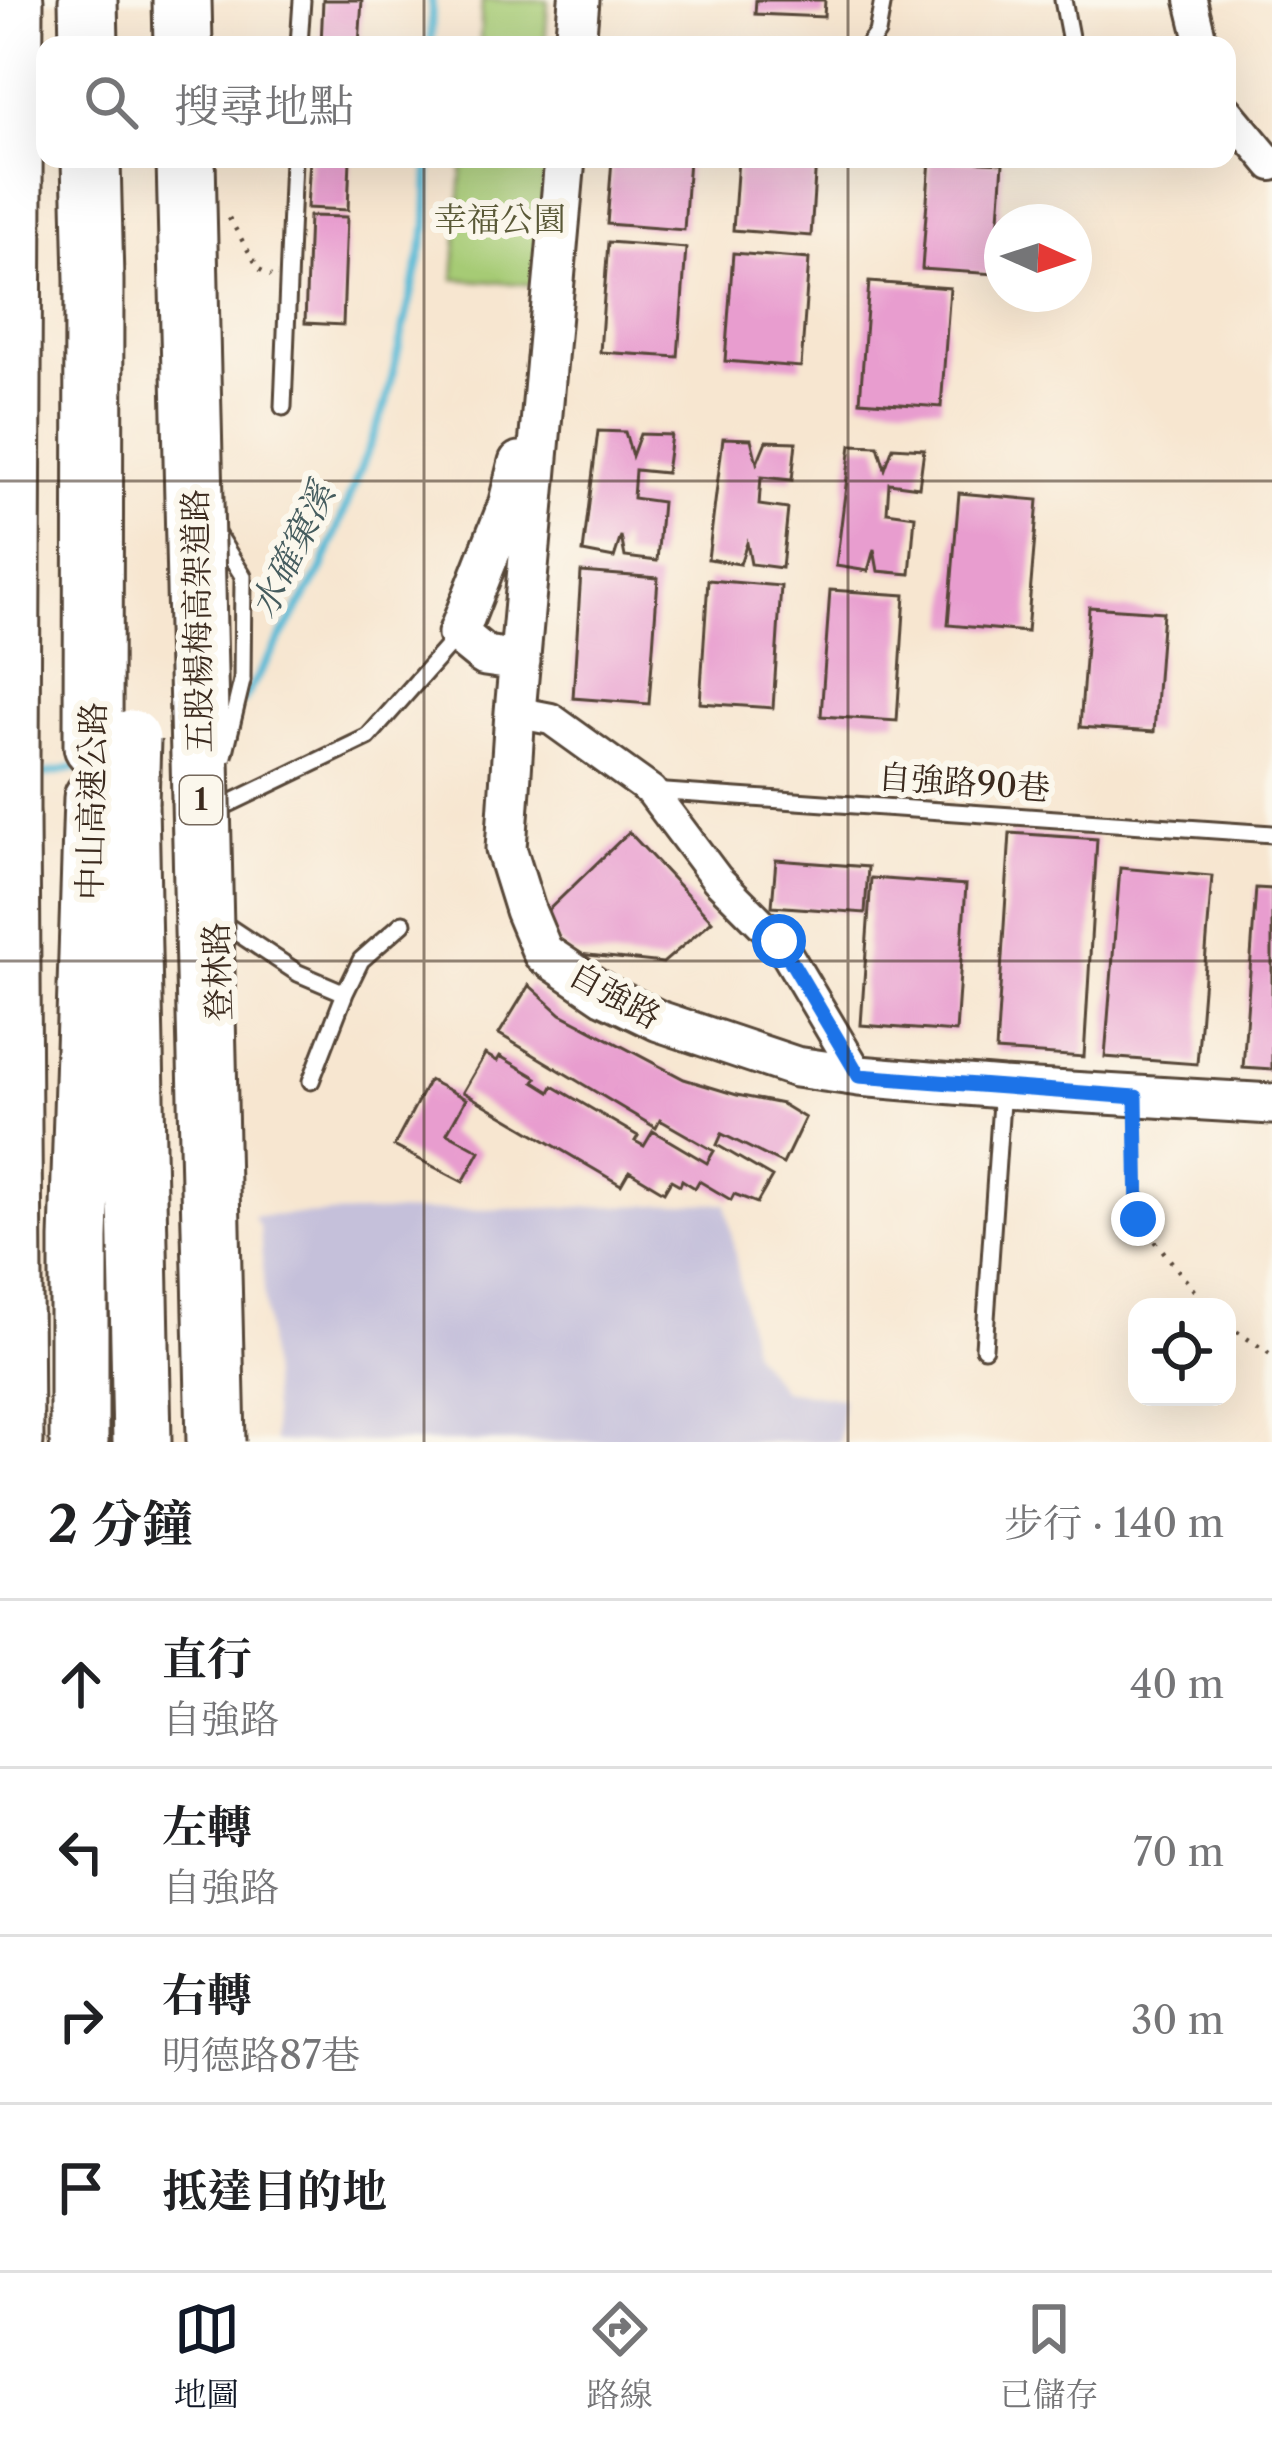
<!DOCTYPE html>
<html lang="zh-TW">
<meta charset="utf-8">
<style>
:root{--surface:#fff;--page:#f6f6f6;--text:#202124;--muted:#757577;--line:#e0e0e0;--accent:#111827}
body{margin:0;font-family:"Libre Caslon Text","Noto Serif TC",serif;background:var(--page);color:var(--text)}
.controls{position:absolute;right:36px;bottom:36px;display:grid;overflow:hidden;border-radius:24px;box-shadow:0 12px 48px #0002}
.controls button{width:108px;height:108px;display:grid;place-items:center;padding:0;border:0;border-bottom:3px solid var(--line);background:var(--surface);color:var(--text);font:60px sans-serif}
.compass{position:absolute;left:984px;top:204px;width:108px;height:108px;border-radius:50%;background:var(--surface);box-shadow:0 12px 48px #0002;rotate:93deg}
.stop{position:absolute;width:36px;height:36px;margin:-27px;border:9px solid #1a73e8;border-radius:50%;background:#fff}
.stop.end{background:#1a73e8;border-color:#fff;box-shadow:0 3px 12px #0008}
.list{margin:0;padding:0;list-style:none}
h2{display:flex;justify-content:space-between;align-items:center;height:156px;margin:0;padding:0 48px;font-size:51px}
h2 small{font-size:39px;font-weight:400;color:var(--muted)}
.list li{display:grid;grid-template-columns:78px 1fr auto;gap:36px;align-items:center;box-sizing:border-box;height:168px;padding:0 48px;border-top:3px solid var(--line)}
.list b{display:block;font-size:45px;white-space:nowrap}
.list p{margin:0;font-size:39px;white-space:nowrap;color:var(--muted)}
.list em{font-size:39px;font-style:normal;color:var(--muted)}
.icon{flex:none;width:66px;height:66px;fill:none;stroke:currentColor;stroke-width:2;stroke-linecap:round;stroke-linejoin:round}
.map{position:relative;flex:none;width:1272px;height:1442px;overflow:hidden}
.search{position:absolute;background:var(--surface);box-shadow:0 12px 48px #0002;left:36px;right:36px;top:36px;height:132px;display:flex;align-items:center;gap:30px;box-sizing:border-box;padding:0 42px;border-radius:24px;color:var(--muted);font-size:45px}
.sheet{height:828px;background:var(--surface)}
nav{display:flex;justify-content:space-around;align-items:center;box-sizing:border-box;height:168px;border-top:3px solid var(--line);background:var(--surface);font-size:33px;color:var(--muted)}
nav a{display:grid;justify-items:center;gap:6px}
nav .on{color:var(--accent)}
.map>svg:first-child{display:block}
</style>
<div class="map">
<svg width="1272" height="1442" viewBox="0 0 1272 1442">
<rect width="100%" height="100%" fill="#fbf7ec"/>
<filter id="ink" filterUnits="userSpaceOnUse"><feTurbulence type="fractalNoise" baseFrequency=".00833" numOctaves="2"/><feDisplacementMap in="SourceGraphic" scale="24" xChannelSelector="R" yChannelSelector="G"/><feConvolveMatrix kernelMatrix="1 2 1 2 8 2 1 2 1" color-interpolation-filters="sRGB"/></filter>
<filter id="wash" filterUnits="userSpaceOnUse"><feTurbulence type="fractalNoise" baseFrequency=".004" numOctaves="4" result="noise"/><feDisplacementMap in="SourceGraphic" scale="48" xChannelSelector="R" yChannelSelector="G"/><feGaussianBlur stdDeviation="2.7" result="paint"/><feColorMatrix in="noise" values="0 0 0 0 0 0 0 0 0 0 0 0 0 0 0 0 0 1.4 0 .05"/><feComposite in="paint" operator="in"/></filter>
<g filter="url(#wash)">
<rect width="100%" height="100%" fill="#f7e6d0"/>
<!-- industrial -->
<path fill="#c5c0da" d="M726,1203L752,1351L782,1390L843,1398L839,1442H274L260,1228L253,1216Z"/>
<!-- green -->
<path fill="#a6cb75" stroke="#707a4a" stroke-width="3" d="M482,0H548L545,45H480Z
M463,159H546L537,285L454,279Z"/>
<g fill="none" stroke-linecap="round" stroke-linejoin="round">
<!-- stream -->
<path stroke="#57bad6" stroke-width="8" d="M431,45L432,0
M243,701L322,569L386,403L427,227L429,159
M30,777L80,767"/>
</g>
<g id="blocks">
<!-- building -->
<path fill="#e89dcf" d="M323,0H362L359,45H321Z
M756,0H825L824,17L755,14Z
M310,159H350L348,210L307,208Z
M612,159H689L684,230L607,224Z
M738,159H816L811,236L733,230Z
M930,159L1003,163L995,274L922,269Z
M309,216L347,217L343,325L305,323Z
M608,242L686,248L678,357L600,352Z
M733,253L809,259L801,367L725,361Z
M869,282L950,288L941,407L860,401Z
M598,431L625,432L632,456L640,434L671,435L666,473L635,470L633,498L662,502L657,561L625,557L621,536L614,558L583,552Z
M723,438L751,439L757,463L766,441L796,442L792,480L761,477L759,505L788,509L782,568L751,564L747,543L740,564L708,559Z
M851,445L878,446L885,469L893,447L924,449L919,487L889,483L887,512L915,516L910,574L878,571L874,549L868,571L836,566Z
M959,493L1038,500L1027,632L948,625Z
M581,572L658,578L649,704L573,698Z
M708,580L781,586L773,708L700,703Z
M830,590L905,595L897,721L821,716Z
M1089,607L1163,612L1154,732L1080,727Z
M629,832L712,921L663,963L570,953L537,921Z
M1010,833L1097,839L1084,1057L996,1051Z
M776,860L868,867L865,913L772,906Z
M1120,868L1212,876L1197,1064L1105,1057Z
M871,878L966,885L956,1032L861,1025Z
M1256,888L1272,889V1070L1243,1068Z
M529,985L561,1014L684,1079L737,1095L782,1104L805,1118L783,1164L722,1134L717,1145L772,1177L757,1203L734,1194L731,1200L699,1181L695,1188L682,1180L680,1185L671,1180L664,1192L629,1171L621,1185L463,1092L485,1054L497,1061L500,1056L537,1078L534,1082L550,1092L553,1086L638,1136L635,1141L644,1146L653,1131L707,1163L714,1151L660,1120L656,1128L499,1034Z
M429,1080L466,1099L447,1133L480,1151L463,1182L394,1146Z"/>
</g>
</g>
<g filter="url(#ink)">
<use href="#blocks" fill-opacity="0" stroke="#574639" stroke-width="3"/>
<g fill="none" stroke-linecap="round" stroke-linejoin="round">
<!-- service casing -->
<g stroke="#574639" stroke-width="21">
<path id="service" d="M1063,0L1071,42
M299,45L302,0
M868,45L877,33L883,0
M283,407L293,159
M214,530L243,576L242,681
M652,791L1272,834
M214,811L368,737L457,636
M218,920L298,973L345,993
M311,1081L345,993L361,960L403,923
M984,1348L1002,1088"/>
</g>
<!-- minor casing -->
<g stroke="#574639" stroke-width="36">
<path id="minor" d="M1191,0L1202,45
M1227,111L1272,165
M515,712L551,719L651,791L717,879L779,941L859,1076"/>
</g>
<!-- tertiary casing -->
<g stroke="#574639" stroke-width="45">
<path id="tertiary" d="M575,45L579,0
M565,159L515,712L506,849L525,910L543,953L605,995L659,1021L796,1067L859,1076L1002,1088L1272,1104
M519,462L508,506L458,634L485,656L520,661"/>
</g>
<!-- motorway casing -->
<g stroke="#574639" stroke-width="63">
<path id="motorway" d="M88,0L89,45
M182,0L183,45
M91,159L94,280L93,746
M10,760L14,0
M129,803L142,1442
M10,815L14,1442
M79,1442V1239L93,798"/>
</g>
<!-- path -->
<path stroke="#574639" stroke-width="4.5" stroke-dasharray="3 9" stroke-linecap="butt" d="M229,218L259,269L271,276
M1136,1127L1138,1219L1207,1307
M1227,1325L1272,1355"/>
<!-- service -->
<use href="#service" stroke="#fff" stroke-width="15"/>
<!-- minor -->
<use href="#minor" stroke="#fff" stroke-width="30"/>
<!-- tertiary -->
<use href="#tertiary" stroke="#fff" stroke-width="39"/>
<!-- motorway -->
<use href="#motorway" stroke="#fff" stroke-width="57"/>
<!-- service-bridge casing -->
<g stroke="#574639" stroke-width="21" stroke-linecap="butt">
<path id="service-bridge" d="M224,756L242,681"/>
</g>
<!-- motorway-bridge casing -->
<g stroke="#574639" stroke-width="63" stroke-linecap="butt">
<path id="motorway-bridge" d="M186,159L216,1442
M10,760V815
M129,803L131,739"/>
</g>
<!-- service-bridge -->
<use href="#service-bridge" stroke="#fff" stroke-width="15"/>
<!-- motorway-bridge -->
<use href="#motorway-bridge" stroke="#fff" stroke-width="57"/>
</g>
</g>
<g fill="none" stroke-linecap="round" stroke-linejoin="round" filter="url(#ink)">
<!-- route -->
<path stroke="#1a73e8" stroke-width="15" d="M779,941L859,1076L1136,1097L1138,1219"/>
</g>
<!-- grid -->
<path fill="none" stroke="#3b2a1e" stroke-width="3" stroke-opacity="0.55" d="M424,0V45M848,0V45M424,159V1442M848,159V1442M0,481H1272M0,961H1272"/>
<g text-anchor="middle" stroke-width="12" stroke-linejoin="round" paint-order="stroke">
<!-- shield labels -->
<rect fill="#fbf7ec" stroke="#75685c" stroke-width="3" x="180" y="776" width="42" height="48" rx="9"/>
<g font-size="30" font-weight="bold" fill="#3b2a1e">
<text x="201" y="810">1</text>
</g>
<!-- park labels -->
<g font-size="33" fill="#5b5a38" stroke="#fbf7ec">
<text x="500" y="231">幸福公園</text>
</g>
<!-- street labels -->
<g font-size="33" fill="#3b2a1e" stroke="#fbf7ec">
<text transform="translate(197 621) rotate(-91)" y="12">五股楊梅高架道路</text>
<text transform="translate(964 782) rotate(4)" y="12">自強路90巷</text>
<text transform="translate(91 801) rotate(-89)" y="12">中山高速公路</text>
<text transform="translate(217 972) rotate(-92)" y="12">登林路</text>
<text transform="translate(615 995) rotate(29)" y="12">自強路</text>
</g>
<!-- water labels -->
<g font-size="36" font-style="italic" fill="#455c5e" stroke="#fbf7ec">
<text transform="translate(292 550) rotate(-64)" y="13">水確窠溪</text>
</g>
</g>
</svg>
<div class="controls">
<button><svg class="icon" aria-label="locate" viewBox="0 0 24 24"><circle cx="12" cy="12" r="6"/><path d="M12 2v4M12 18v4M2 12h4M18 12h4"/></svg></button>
</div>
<svg class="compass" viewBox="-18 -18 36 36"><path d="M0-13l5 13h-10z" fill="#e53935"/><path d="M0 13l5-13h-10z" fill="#757577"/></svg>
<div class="stop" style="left:779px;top:941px"></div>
<div class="stop end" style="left:1138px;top:1219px"></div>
<div class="search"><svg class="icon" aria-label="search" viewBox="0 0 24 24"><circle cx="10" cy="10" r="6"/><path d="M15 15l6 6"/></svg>搜尋地點</div>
</div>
<section class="sheet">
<h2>2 分鐘<small>步行 · 140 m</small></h2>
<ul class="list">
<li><svg class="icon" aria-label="ahead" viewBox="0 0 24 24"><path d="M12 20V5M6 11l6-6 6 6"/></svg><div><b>直行</b><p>自強路</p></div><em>40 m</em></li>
<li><svg class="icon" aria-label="left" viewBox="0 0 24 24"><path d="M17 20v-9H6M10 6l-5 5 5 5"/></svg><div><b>左轉</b><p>自強路</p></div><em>70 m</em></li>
<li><svg class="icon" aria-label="right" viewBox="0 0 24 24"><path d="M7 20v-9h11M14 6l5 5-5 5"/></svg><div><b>右轉</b><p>明德路87巷</p></div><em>30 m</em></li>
<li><svg class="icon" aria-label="arrive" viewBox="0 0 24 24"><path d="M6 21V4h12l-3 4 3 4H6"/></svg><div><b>抵達目的地</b></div></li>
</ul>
</section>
<nav>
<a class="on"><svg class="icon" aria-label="map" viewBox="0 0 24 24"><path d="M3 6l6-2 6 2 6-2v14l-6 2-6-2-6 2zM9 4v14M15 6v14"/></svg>地圖</a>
<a><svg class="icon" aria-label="directions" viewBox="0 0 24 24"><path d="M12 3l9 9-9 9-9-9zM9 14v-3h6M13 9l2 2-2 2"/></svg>路線</a>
<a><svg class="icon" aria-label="saved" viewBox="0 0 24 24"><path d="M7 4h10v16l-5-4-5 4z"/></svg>已儲存</a>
</nav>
